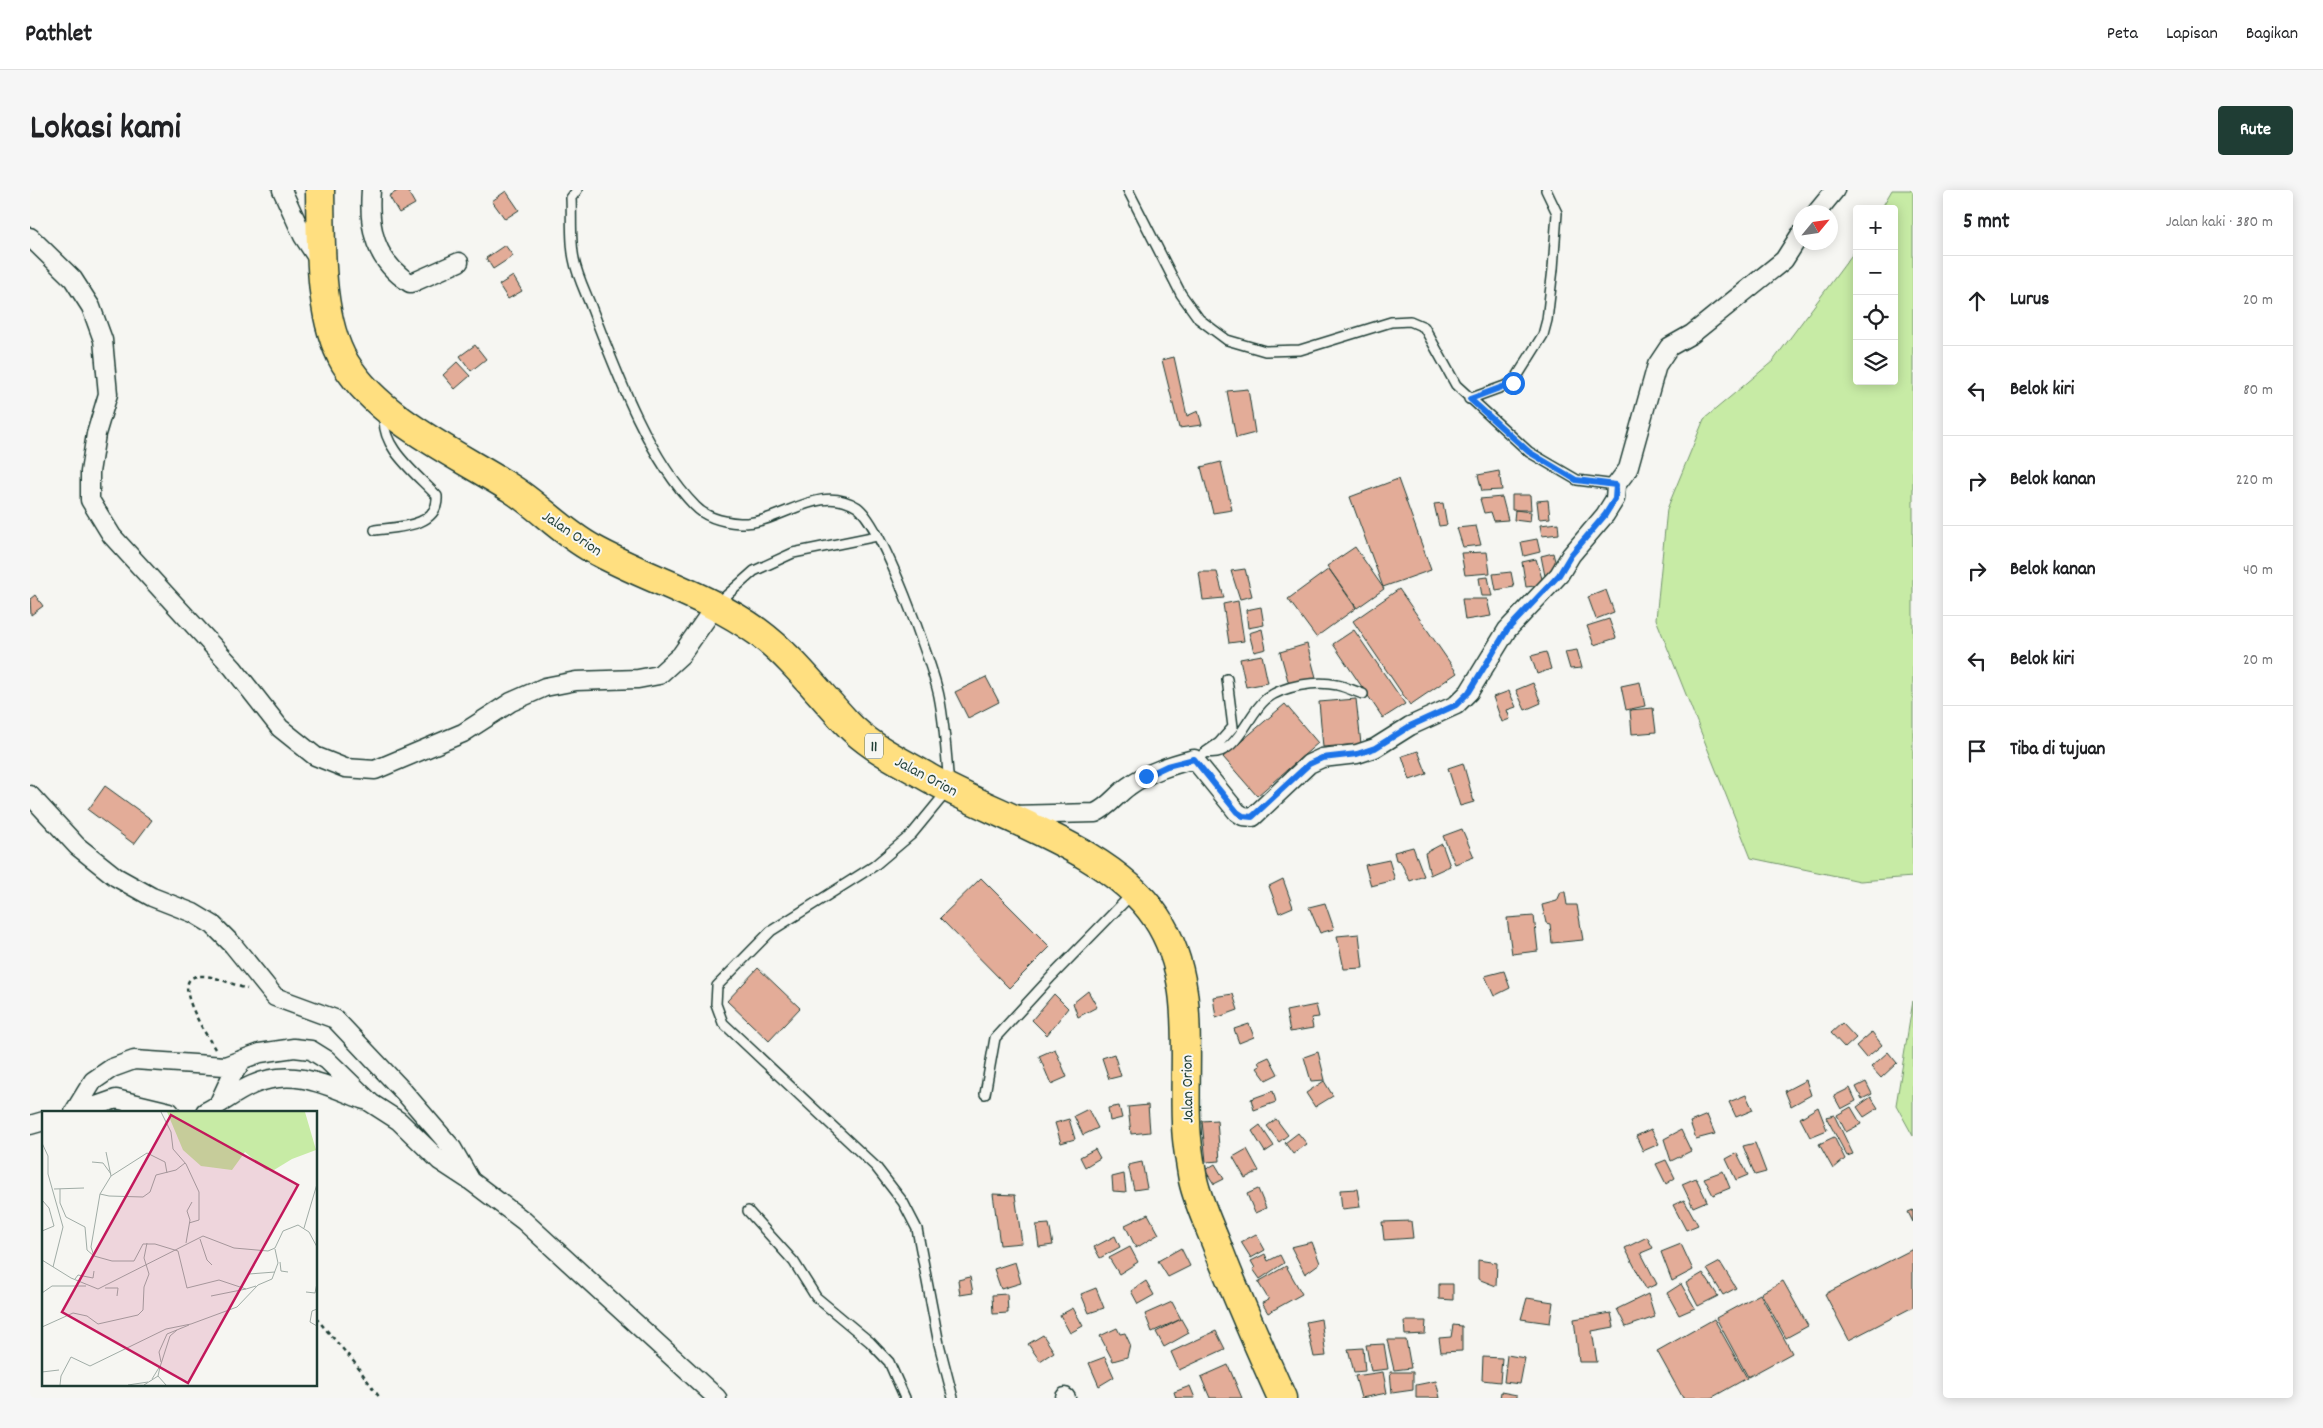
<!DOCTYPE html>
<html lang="id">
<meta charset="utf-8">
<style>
:root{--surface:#fff;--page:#f6f6f6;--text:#202124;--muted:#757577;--line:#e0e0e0;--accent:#1f3d34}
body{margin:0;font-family:Dekko,sans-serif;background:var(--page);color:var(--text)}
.controls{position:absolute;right:15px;top:15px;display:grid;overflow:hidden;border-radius:5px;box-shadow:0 2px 12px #0003}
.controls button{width:45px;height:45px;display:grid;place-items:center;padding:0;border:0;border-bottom:1px solid var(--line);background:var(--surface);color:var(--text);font:25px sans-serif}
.compass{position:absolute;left:1763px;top:15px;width:45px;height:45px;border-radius:50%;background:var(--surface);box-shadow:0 2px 12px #0003;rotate:61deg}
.stop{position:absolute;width:15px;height:15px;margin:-11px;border:4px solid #1a73e8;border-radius:50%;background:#fff}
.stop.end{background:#1a73e8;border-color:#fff;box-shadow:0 1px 5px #0008}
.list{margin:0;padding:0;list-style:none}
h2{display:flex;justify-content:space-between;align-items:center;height:65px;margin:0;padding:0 20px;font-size:21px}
h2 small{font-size:16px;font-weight:400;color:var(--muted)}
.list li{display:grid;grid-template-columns:32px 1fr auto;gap:15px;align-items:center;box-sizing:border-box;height:90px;padding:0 20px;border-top:1px solid var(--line)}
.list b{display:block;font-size:19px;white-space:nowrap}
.list em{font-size:16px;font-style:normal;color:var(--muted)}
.icon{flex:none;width:28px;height:28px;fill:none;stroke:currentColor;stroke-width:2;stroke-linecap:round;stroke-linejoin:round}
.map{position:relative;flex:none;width:1883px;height:1208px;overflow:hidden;border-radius:5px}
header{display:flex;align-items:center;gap:30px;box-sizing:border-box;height:70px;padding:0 25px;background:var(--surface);border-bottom:1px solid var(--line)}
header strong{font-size:24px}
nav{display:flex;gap:28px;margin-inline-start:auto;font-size:18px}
.intro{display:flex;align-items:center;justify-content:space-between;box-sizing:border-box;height:120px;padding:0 30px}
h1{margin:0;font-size:35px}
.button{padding:12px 22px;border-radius:5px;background:var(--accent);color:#fff;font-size:18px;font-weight:700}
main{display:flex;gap:30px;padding:0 30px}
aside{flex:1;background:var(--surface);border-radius:5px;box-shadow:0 2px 12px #0003}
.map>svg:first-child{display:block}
</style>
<header>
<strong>Pathlet</strong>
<nav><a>Peta</a><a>Lapisan</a><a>Bagikan</a></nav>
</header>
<div class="intro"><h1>Lokasi kami</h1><a class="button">Rute</a></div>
<main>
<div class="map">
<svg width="1883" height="1208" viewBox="0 0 1883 1208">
<rect width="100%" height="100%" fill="#f6f6f2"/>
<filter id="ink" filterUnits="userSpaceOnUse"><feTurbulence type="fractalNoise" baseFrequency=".02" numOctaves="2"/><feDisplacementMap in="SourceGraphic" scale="10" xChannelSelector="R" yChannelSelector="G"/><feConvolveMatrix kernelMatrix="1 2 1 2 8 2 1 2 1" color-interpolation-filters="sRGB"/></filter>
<g filter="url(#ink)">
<!-- green -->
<path fill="#c7eba5" stroke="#73946c" d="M1862,0H1883V687L1830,691L1721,668L1626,429L1637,319L1674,229L1743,171L1827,58V191H1864V19H1851Z
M1883,811V946L1866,915Z"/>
<!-- building -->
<path fill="#e3ac98" stroke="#1f3d34" d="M369,0H377L385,14L369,23L359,6Z
M476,1L489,20L475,29L462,11Z
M475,55L483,66L463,79L456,68Z
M483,86L492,101L478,109L469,95Z
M445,155L456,169L441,181L430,166Z
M1144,167L1157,226L1168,221L1172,235L1149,238L1132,170Z
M427,172L440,186L425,199L413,185Z
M1218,199L1225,243L1206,248L1197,201Z
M1191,272L1202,320L1183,323L1171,277Z
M1469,281L1472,300L1452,301L1448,285Z
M1368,289L1401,380L1353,397L1320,307Z
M1482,305H1500L1501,320H1482Z
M1472,307L1478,330L1464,331L1461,322L1454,323L1450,309Z
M1518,310L1520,328L1509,329L1507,311Z
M1413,313L1417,335L1409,336L1404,314Z
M1485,320L1501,322L1500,332L1484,330Z
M1528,333L1529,344L1512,346L1510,335Z
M1446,336L1451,355L1433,357L1427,338Z
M1507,349L1510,362L1494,366L1491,352Z
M1325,357L1354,399L1327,418L1297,376Z
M1457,362L1460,383L1435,385L1431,363Z
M1523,363L1528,383L1515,386L1511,366Z
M1506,369L1514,395L1496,397L1492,372Z
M1215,379L1222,406L1210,409L1201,381Z
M1299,379L1326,418L1286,447L1258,409Z
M1169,382H1187L1194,408L1173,410Z
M1481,382L1484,397L1466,400L1463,384Z
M1458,387L1462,406H1452L1449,388Z
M1369,399L1427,483L1380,515L1323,431Z
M1576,400L1584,422L1566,429L1558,407Z
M5,405L13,416L1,425L0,409Z
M1432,409H1457L1461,426L1435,430Z
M1208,411L1214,451L1199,453L1193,414Z
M1231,417L1234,435L1218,438L1216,420Z
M1579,429L1586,448L1564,455L1557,436Z
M1232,439L1236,459L1224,462L1219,443Z
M1324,440L1375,514L1353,528L1303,454Z
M1277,454L1287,491L1260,498L1250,462Z
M1547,460L1552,478L1540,479L1535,462Z
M1516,462L1521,479L1507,484L1501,466Z
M1232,465L1238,493L1216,497L1210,469Z
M956,487L969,512L938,528L925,502Z
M1610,492L1615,516L1596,520L1591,496Z
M1503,493L1511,513L1495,520L1486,500Z
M1479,501L1486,517L1477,520L1480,529L1472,532L1463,507Z
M1326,509L1331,554L1293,557L1289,512Z
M1255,514L1288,553L1227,606L1193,567Z
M1623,518L1626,542L1602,544L1600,520Z
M1388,561L1397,584L1380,590L1372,566Z
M1433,573L1444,612L1430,616L1418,578Z
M75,596L122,630L104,654L58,620Z
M1432,639L1444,667L1425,674L1413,646Z
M1412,654L1420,676L1400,685L1395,663Z
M1383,657L1394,686L1380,691L1370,671L1366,670L1364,662Z
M1359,670L1365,690L1341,696L1335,675Z
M951,688L1020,757L979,798L910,728Z
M1253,689L1263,717L1249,723L1239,696Z
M1531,702H1535L1537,715H1547L1553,750L1522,753L1520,734L1516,733L1512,715L1527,711Z
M1295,713L1304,739L1290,743L1279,717Z
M1504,726L1508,761L1482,764L1477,728Z
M1329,744L1333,778L1314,779L1307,746Z
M728,778L770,818L739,851L697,811Z
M1474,781L1480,798L1464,806L1455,786Z
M1058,801L1067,817L1048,827L1043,813Z
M1024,804L1038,818L1017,845L1002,830Z
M1203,804L1208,820L1186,828L1183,807Z
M1286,815L1289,827L1281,828L1283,838L1260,842L1256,821Z
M1812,833L1826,848L1815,858L1801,843Z
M1219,834L1224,847L1209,853L1204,839Z
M1842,842L1852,855L1836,868L1826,856Z
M1025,859L1037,887L1021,894L1009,866Z
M1288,862L1295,890L1281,891L1274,867Z
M1858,862L1867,873L1851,888L1841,877Z
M1084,864L1091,886L1079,889L1072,868Z
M1239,867L1248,884L1236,890L1227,878L1230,876L1228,872Z
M1776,890L1781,905L1761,916L1755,901Z
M1294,891L1303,906L1285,917L1276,903Z
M1836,892L1842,904L1832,909L1826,897Z
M1820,898L1826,911L1811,919L1804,906Z
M1243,901L1246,912L1224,920L1221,909Z
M1716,905L1723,920L1706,927L1699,912Z
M1841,907L1848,918L1834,927L1827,917Z
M1118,915L1120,942L1101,944L1098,917Z
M1089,916L1092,928L1080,931L1078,918Z
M1788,917L1797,940L1780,947L1770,928Z
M1821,917L1831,934L1816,942L1807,925Z
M1058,919L1068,938L1053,945L1044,926Z
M1677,925L1685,944L1666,949L1660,932Z
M1804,925L1823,964L1817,966L1796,927Z
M1039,929L1045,949L1031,953L1025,933Z
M1246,929L1258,945L1249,952L1237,936Z
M1187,930L1190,971L1176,972L1172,931Z
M1230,935L1244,956L1235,962L1222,941Z
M1621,939L1629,954L1613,961L1606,946Z
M1651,940L1661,961L1641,971L1634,949Z
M1268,943L1277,954L1263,964L1255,953Z
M1804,947L1815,969L1803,979L1789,954Z
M1725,953L1736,982L1725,985L1713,956Z
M1065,959L1070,968L1055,977L1050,967Z
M1217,959L1229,981L1215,988L1203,967Z
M1707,963L1718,985L1706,990L1696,969Z
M1636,970L1645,988L1636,994L1626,974Z
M1112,972L1117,998L1104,1000L1098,975Z
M1185,974L1194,989L1184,994L1175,980Z
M1693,981L1700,998L1683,1005L1674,988Z
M1094,984L1096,1002L1083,1001L1082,987Z
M1666,988L1677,1011L1663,1017L1652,994Z
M1228,999L1236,1018L1225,1023L1217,1004Z
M1327,999L1330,1017L1312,1019L1310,1000Z
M963,1004L985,1005L992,1053L970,1055Z
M1654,1010L1668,1035L1656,1040L1643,1015Z
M1883,1020V1032L1878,1022Z
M1118,1024L1129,1044L1106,1058L1095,1035Z
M1381,1031L1383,1048L1354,1050L1352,1032Z
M1019,1034L1023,1055L1009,1057L1006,1035Z
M1226,1044L1235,1060L1221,1068L1211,1052Z
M1085,1046L1090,1057L1070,1068L1064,1057Z
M1617,1047L1623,1058L1611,1063L1627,1094L1616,1099L1595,1058Z
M1282,1052L1290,1073L1275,1084L1261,1057Z
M1651,1054L1663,1080L1642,1091L1631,1062Z
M1100,1057L1108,1072L1089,1084L1079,1068Z
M1151,1058L1160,1076L1138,1087L1128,1071Z
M1883,1059V1117L1819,1150L1795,1104Z
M1235,1064L1238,1071L1250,1065L1254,1073L1230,1089L1223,1079L1225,1078L1221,1071Z
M1448,1070L1467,1073L1466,1096L1448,1089Z
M985,1072L991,1093L971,1099L964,1079Z
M1690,1072L1706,1098L1693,1105L1677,1079Z
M1256,1076L1272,1104L1238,1123L1232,1113L1239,1110L1228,1092Z
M1673,1083L1688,1106L1668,1116L1656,1093Z
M940,1087L943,1103L930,1105L928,1090Z
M1116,1091L1124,1105L1108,1114L1101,1101Z
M1753,1091L1778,1136L1756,1148L1731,1103Z
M1409,1094H1423V1110L1409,1109Z
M1651,1094L1665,1118L1649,1125L1637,1103Z
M1066,1098L1074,1118L1059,1123L1051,1104Z
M977,1104L978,1123L963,1124L962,1105Z
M1618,1104L1625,1127L1596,1137L1587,1119Z
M1730,1104L1762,1163L1718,1187L1686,1128Z
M1497,1108L1523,1112L1520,1133L1491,1129Z
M1142,1112L1151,1129L1122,1142L1115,1124Z
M1043,1118L1053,1136L1040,1143L1030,1125Z
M1581,1123L1584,1137L1562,1141L1567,1172H1549L1544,1129Z
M1151,1129L1159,1143L1134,1157L1126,1142Z
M1291,1129L1296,1166L1284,1167L1276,1132Z
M1684,1129L1717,1188L1681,1208H1653L1627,1161Z
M1374,1131H1396L1395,1144L1375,1145Z
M1423,1135L1432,1136V1161L1411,1162L1409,1148L1421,1147Z
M1087,1138L1090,1144L1095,1143L1100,1154L1097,1167L1083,1171L1070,1146Z
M1186,1141L1195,1159L1149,1180L1141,1162Z
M1013,1145L1024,1162L1010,1171L998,1154Z
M1357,1150H1376L1381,1178L1364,1180Z
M1354,1154L1358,1179L1341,1181L1336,1155Z
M1333,1158L1335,1181L1324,1182L1318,1159Z
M1477,1165L1495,1168L1490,1194L1474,1192Z
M1075,1167L1084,1187L1069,1196L1059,1173Z
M1453,1167L1472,1168L1470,1192L1452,1190Z
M1198,1175L1212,1208H1180L1171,1187Z
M1353,1182L1357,1203L1331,1208L1325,1186Z
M1360,1182H1383V1200L1362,1203Z
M1406,1191L1410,1208H1386V1195Z
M1160,1196L1165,1208H1146L1144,1202Z
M1471,1202L1487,1205V1208H1470Z"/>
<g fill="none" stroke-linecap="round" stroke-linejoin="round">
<!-- service casing -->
<g stroke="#1f3d34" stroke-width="12">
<path id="service" d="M547,0L541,8C542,28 540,50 544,69C547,86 556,103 562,119C586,181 618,268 665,316C676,328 695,332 710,333C749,335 788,292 827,317C852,334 902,473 909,506C915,537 917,568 919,599L882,644L844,676L741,741L687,796L686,814L693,833L846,977L873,1012L887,1039L909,1154L923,1208
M1098,0L1151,104L1169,129L1197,150L1235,161L1270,160L1361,132L1380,131L1394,137L1426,195L1499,262L1547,290L1586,295
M1439,209L1483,193L1513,145L1517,130L1523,79L1527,23L1516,0
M345,340C368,337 409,337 407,306C388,285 348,256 355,224
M688,413L724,381L763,363L847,346
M1176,562C1207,568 1216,526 1236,509C1252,496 1287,490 1307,495C1316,497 1324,501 1333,504
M1173,564L1189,553L1203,537L1197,489
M955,904L965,848L1022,786L1103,703
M718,1021L764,1072L786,1107L840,1152L859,1172L875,1208"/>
</g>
<!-- minor casing -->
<g stroke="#1f3d34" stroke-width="21">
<path id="minor" d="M252,0L273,46L290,72
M341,0C338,38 345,71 380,93L384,92L429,72
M1787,22L1805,0
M0,47L43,89L61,117L73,150L78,204L66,244L60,282V310L82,346L203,478L250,538L285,566L315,578L345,580L433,543L481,512L515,497L546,491L608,489L629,485L651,465L686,415
M0,605L47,656L86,687L122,707L163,723L183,735L203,755L245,807L305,829L373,901L422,958L441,991L494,1031L687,1208
M981,625L1065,623C1079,617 1086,605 1099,596C1118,582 1141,575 1164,569L1207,622L1213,626L1223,627L1279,574L1292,568L1327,564L1345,558L1380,536L1426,515L1439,502L1477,440L1529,385L1541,365L1575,325L1585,309L1586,295L1598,279L1627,175L1639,157L1662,144L1754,70L1770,45
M188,915L201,887L213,869
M44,922L63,891L82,878L104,870L195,876L230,863L264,858L281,860L297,870L341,913L369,931L410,971L439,990
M49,922L86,909L140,922
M175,922C191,914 206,902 222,895C263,877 296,895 334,910
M0,935L14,931
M1035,1207L1036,1208"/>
</g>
<!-- trunk casing -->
<g stroke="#1f3d34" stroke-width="31">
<path id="trunk" d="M290,0C291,51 288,128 315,173C350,230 427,264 482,299C510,317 533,343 563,359C617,389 677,405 728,442C762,467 787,501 816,532C839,557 870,571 899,588C967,627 1081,659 1126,727C1167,788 1153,863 1156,932C1156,951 1160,971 1163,990C1168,1012 1178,1033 1186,1053C1206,1106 1229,1157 1252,1208"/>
</g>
<!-- path -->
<path stroke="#1f3d34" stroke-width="2.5" stroke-dasharray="4 4" stroke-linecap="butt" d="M185,859C178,847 135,784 172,786C186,786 204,795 217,799
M286,1128L324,1172L350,1208"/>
<!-- service -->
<use href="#service" stroke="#f6f6f2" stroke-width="9"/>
<!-- minor -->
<use href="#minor" stroke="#f6f6f2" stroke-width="18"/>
<!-- trunk -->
<use href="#trunk" stroke="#ffdf80" stroke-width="28"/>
</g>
</g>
<g fill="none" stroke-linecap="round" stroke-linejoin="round" filter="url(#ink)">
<!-- route -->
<path stroke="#1a73e8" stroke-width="6" d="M1116,586L1137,576L1164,569L1207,622L1213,626L1222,627L1279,574L1292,568L1327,564L1345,558L1380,536L1426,515L1439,502L1477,440L1529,385L1541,365L1575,325L1585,309L1586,295L1546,290L1499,262L1440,209L1483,193"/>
</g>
<g text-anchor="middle" stroke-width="4" stroke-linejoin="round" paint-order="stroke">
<!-- shield labels -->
<rect fill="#f6f6f2" stroke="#60746d" stroke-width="1" x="835" y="543.5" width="18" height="25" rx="4"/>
<g font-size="15" font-weight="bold" fill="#1f3d34">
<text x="844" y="561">11</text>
</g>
<!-- street labels -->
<g font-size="16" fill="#1f3d34" stroke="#f6f6f2">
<text transform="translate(543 342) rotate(34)" y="6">Jalan Orion</text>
<text transform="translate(897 585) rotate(28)" y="6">Jalan Orion</text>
<text transform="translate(1156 899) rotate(-91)" y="6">Jalan Orion</text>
</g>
</g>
<!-- overview -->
<g transform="translate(12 921)">
<rect width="275" height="275" fill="#f6f6f2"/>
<path d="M125,1H263L274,39L250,48L232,59H224L203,41L190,59L159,55L141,39Z" fill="#c7eba5"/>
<path fill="none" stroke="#a0aca6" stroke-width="1" d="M119,1L129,21L131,38L144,53L157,81V109L147,112M0,32L6,45V63L21,116L11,156M64,41L69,65L58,83L67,85L101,86L108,81L114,64L134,59L143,52M50,51L61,52L69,63M69,65L105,42L123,51L125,62M12,78L42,77M18,78V92L24,106L43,116L45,139L52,145M58,83L49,136L52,145L70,150H92L101,133H113L136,140L145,177L177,169L204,178L214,175M0,89L7,97L12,115L0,120M262,117L275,73M158,128L165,149L170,154M144,132L148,109L145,100L150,91M0,149L29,167L56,178L161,125L192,137L226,140L233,137L241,120L256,114L267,121L275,136M238,151L239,160L246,161M207,163L233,161M33,168L36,164L51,167L52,160M63,177H76L75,185M264,181L273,182L275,172M0,182L10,175H44M169,185L204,178M275,198L270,200L268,211L275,215M0,216L31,202L45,205L56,213L96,204L101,199L102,176L107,163L102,147L105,132M119,251L117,241L125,223L147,214M0,261L17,259M110,268L118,255M18,274L19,265L29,246L48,255L124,218L149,213L195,196L216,174L230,168L236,152L233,138M86,274L106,271M102,274L116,265M124,274L116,265L118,256L128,225L135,219"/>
<path fill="#c2185b" fill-opacity="0.15" stroke="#c2185b" stroke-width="2.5" d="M129,4L256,74L146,272L20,201Z"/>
<rect width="275" height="275" fill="none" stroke="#1f3d34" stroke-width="2.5"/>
</g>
</svg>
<div class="controls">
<button>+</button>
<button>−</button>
<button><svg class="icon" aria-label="locate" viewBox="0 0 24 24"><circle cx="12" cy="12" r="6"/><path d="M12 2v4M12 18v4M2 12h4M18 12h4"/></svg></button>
<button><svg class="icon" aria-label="layers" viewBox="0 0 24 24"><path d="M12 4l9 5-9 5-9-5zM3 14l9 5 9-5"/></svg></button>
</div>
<svg class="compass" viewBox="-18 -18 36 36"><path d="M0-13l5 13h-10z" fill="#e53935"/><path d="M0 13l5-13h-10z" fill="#757577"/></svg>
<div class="stop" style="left:1483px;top:193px"></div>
<div class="stop end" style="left:1116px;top:586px"></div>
</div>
<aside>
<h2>5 mnt<small>Jalan kaki · 380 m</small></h2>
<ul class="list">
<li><svg class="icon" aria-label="ahead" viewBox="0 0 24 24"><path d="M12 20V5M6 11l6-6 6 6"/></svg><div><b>Lurus</b></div><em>20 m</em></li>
<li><svg class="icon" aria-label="left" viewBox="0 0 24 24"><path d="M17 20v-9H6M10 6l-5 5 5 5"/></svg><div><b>Belok kiri</b></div><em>80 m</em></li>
<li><svg class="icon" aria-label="right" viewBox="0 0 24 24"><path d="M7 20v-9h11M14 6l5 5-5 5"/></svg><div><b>Belok kanan</b></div><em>220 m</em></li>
<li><svg class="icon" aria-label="right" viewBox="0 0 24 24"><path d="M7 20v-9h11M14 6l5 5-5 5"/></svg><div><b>Belok kanan</b></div><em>40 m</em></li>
<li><svg class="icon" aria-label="left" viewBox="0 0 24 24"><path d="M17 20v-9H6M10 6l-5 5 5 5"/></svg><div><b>Belok kiri</b></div><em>20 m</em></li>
<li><svg class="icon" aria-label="arrive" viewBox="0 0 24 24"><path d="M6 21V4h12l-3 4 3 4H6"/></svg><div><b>Tiba di tujuan</b></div></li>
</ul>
</aside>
</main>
